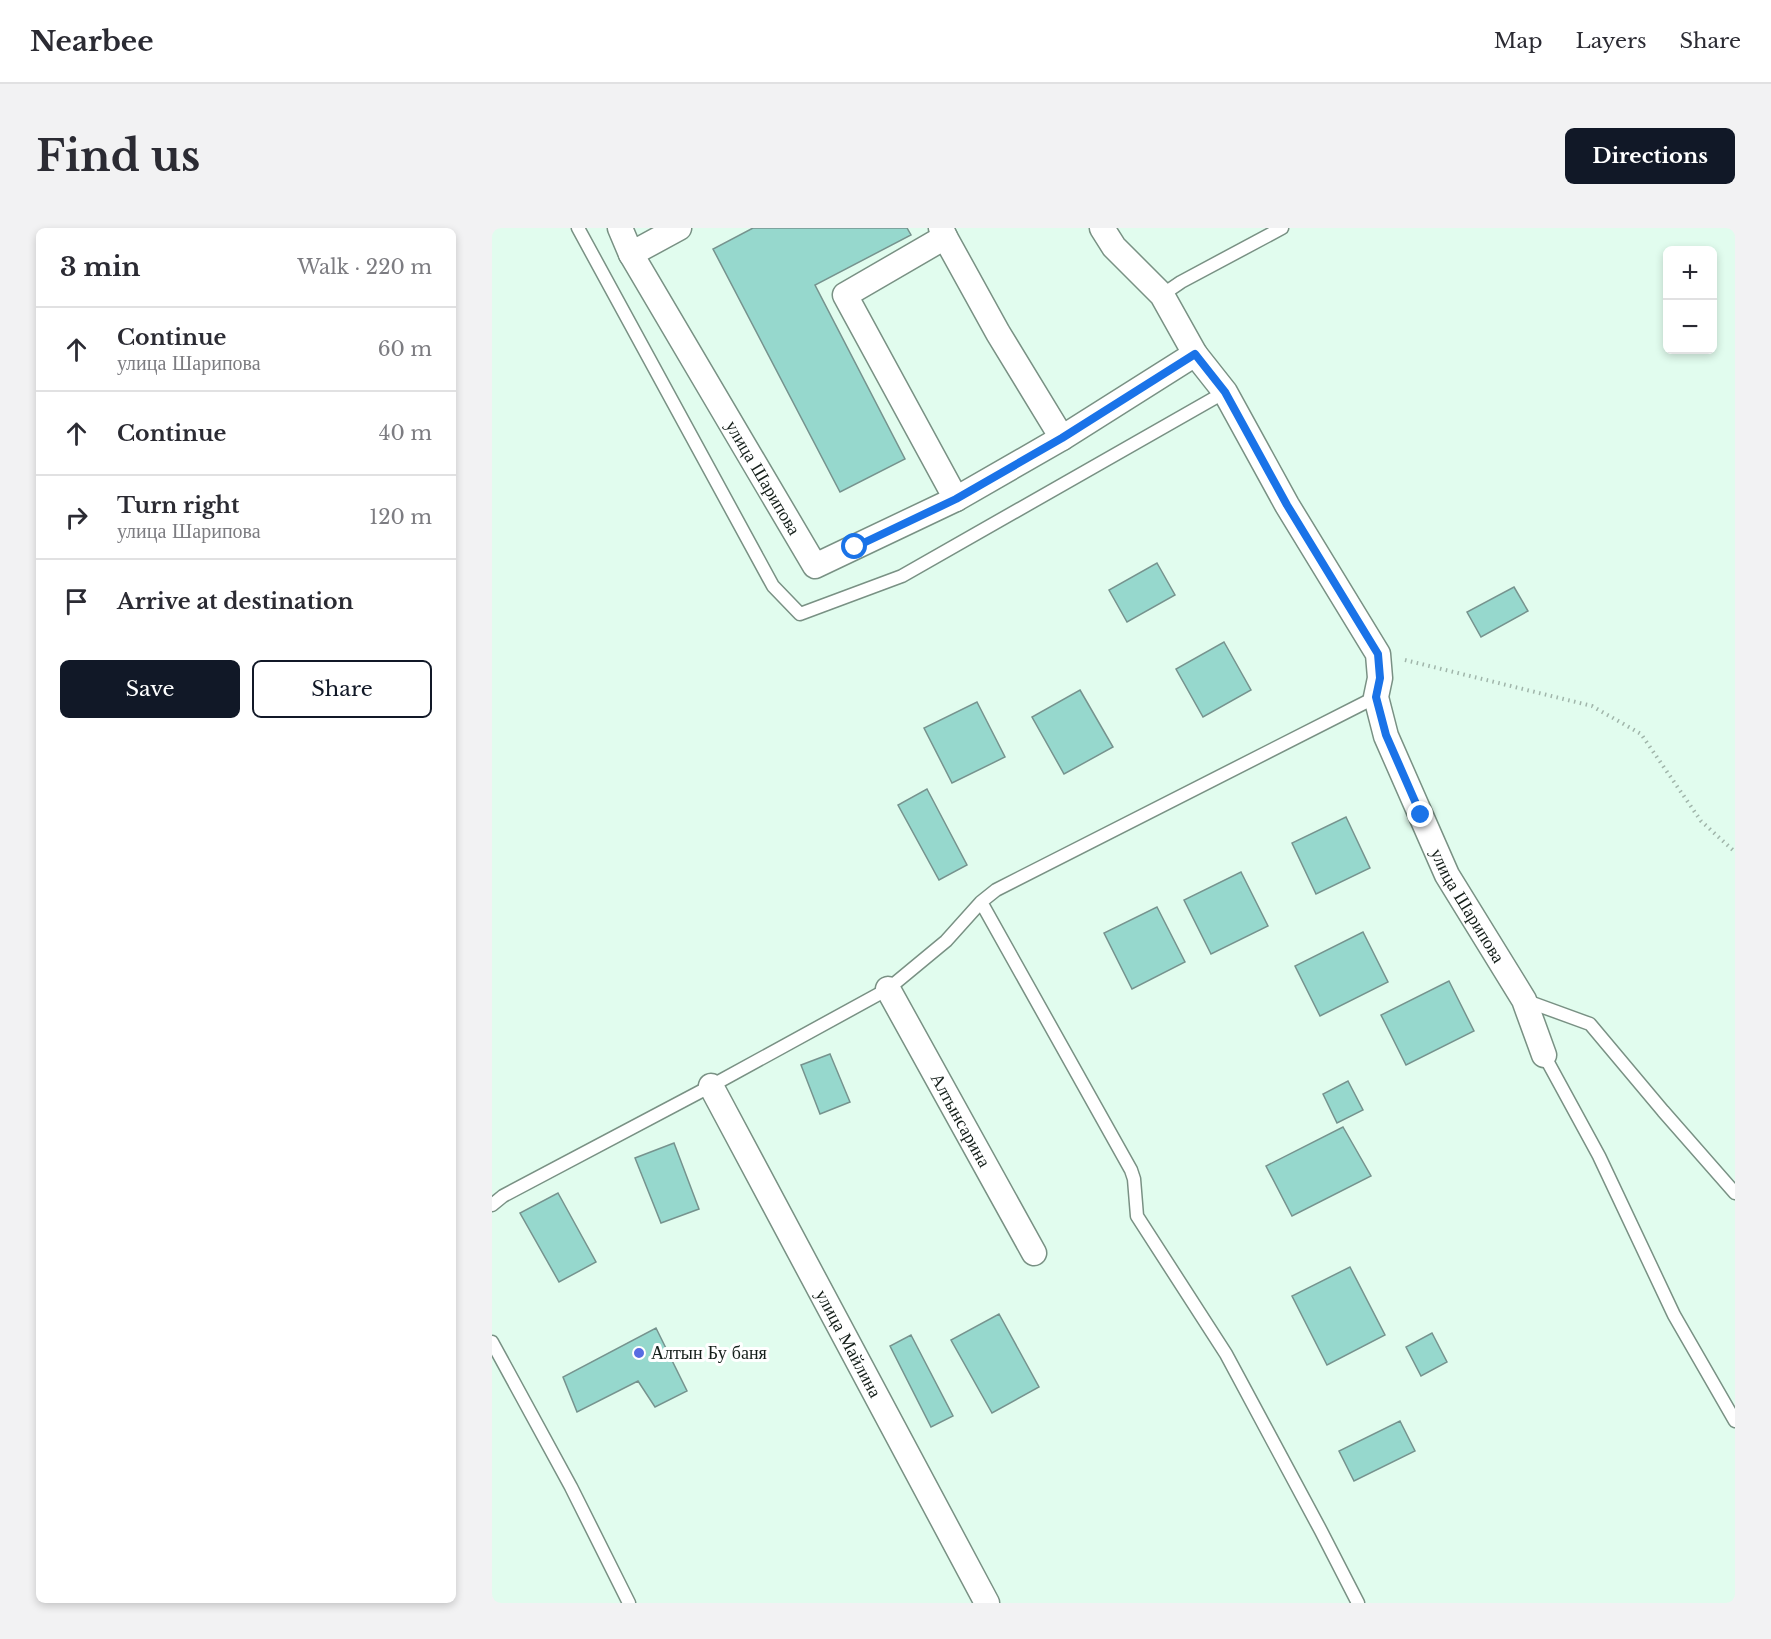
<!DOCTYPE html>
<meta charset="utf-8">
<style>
:root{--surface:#fff;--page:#f2f2f3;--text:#2b2b33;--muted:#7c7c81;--line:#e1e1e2;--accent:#111827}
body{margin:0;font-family:"Libre Baskerville",serif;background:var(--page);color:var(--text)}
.controls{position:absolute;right:18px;top:18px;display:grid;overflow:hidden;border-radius:9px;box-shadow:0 3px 9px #0003}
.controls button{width:54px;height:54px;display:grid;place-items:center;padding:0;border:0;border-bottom:2px solid var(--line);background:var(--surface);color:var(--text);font:30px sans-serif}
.stop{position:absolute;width:18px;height:18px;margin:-14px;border:4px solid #1a73e8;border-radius:50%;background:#fff}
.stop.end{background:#1a73e8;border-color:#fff;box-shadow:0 2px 6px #0008}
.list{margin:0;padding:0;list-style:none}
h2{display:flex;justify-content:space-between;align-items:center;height:78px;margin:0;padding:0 24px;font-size:26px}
h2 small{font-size:20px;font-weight:400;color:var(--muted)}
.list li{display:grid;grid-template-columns:39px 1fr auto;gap:18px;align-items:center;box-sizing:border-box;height:84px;padding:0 24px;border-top:2px solid var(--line)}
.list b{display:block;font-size:22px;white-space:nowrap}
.list p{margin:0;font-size:20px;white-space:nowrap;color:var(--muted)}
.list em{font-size:20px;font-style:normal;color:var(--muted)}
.actions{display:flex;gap:12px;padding:18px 24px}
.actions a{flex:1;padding:14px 0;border:2px solid var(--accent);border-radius:9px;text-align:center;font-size:21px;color:var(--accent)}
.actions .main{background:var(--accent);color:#fff}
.icon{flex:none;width:33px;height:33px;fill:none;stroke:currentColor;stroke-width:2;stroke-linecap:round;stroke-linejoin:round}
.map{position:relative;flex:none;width:1243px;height:1375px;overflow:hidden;border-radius:9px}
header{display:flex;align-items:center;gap:36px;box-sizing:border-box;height:84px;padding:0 30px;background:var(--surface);border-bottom:2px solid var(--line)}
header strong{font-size:28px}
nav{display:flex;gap:33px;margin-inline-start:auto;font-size:21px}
.intro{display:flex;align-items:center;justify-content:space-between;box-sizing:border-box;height:144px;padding:0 36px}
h1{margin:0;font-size:42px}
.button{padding:15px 27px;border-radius:9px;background:var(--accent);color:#fff;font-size:21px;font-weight:700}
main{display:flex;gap:36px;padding:0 36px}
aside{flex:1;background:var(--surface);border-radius:9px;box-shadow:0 3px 9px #0003}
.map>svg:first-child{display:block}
</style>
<header>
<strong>Nearbee</strong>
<nav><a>Map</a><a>Layers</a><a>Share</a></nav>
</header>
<div class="intro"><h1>Find us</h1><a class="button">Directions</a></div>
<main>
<aside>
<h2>3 min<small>Walk · 220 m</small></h2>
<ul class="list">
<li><svg class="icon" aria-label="ahead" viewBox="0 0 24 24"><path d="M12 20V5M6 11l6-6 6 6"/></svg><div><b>Continue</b><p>улица Шарипова</p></div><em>60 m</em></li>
<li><svg class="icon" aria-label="ahead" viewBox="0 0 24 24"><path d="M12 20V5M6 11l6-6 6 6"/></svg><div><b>Continue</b></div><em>40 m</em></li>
<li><svg class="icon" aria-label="right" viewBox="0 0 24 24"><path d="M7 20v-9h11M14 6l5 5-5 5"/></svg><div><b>Turn right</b><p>улица Шарипова</p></div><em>120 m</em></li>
<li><svg class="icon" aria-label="arrive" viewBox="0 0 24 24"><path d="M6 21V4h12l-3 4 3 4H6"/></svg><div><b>Arrive at destination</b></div></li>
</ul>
<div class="actions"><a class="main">Save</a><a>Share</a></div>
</aside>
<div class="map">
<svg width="1243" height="1375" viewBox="0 0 1243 1375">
<rect width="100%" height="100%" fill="#e1fcee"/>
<!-- building -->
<path fill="#96d8cd" stroke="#76938e" stroke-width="1.5" d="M261,0H415L419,7L323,57L413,231L348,264L221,21Z
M665,335L683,367L635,394L617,362Z
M1022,359L1036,383L989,409L975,384Z
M732,414L759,462L711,489L684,441Z
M588,462L621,519L572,546L540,489Z
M485,474L513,529L460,555L432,500Z
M435,561L475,637L447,652L406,577Z
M854,589L878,640L824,666L800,615Z
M749,644L776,698L719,726L692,672Z
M665,679L693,734L640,761L612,705Z
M871,704L896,754L828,788L803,738Z
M957,753L982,803L914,837L889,787Z
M338,826L358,874L328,886L309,837Z
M856,853L871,882L845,895L831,866Z
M851,899L879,948L800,988L774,938Z
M182,915L207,981L169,995L143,930Z
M66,965L104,1034L67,1054L28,985Z
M858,1039L893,1107L835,1137L800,1068Z
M507,1086L547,1159L500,1185L459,1112Z
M164,1100L195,1163L163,1179L146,1153L85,1184L71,1149Z
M940,1105L955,1134L929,1148L914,1119Z
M419,1107L461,1188L439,1199L398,1118Z
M908,1193L923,1223L862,1253L847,1223Z"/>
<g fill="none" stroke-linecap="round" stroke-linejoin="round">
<!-- lane casing -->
<g stroke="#799184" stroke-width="15">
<path id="lane" d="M86,0L281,358L308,386L410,348L733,164
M670,67L689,54L790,0
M489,674L639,942L642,951L645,988L734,1126L829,1303L866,1375
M1032,772L1098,796L1171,883L1243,965
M1052,827L1107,928L1182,1087L1243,1193
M0,977L11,968L219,858L396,761L454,713L489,674L504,662L884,469
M0,1114L79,1259L137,1375"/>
</g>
<!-- street casing -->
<g stroke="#799184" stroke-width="27">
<g id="street">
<path id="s1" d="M128,0L139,26L323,338L464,271L353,67L453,9L449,0"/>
<path id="s2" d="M610,0L622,19L670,67L703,126L733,164L795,277L886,426L888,450L884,469L894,508L955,647L1032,772L1052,827"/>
<path d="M453,9L506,105L570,210L464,271"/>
<path d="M139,26L187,0"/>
<path d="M570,210L703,126"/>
<path id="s3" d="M396,761L542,1025"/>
<path id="s4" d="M219,858L495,1375"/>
</g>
</g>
<!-- path -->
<path stroke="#a0b5aa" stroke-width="4" stroke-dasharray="1.5 4.5" stroke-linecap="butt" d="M913,432L1100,478L1149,506L1209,593L1243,624"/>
<!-- lane -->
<use href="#lane" stroke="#fff" stroke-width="12"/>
<!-- street -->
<use href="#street" stroke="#fff" stroke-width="24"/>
</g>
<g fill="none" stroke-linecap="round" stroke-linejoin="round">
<!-- route -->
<path stroke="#1a73e8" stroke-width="8" d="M363,319L464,271L570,210L703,126L733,164L795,277L886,426L888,450L884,469L894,507L929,587"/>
</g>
<!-- markers -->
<circle fill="#576ce2" stroke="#fff" stroke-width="2" cx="147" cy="1125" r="6"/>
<g text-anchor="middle" stroke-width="6" stroke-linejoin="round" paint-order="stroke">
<!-- street labels -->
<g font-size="18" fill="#141e19" stroke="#fff">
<text dy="6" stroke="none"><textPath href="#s1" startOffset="288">улица Шарипова</textPath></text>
<text dy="6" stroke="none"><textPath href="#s2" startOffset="782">улица Шарипова</textPath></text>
<text dy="6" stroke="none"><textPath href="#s3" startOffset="150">Алтынсарина</textPath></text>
<text dy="6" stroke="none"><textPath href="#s4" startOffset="292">улица Майлина</textPath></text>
</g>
<!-- poi labels -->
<g font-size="18" fill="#141e19" stroke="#fff" text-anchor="start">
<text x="159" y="1131">Алтын Бу баня</text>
</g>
</g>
</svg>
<div class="controls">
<button>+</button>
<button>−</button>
</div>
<div class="stop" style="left:363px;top:319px"></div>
<div class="stop end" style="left:929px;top:587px"></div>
</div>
</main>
